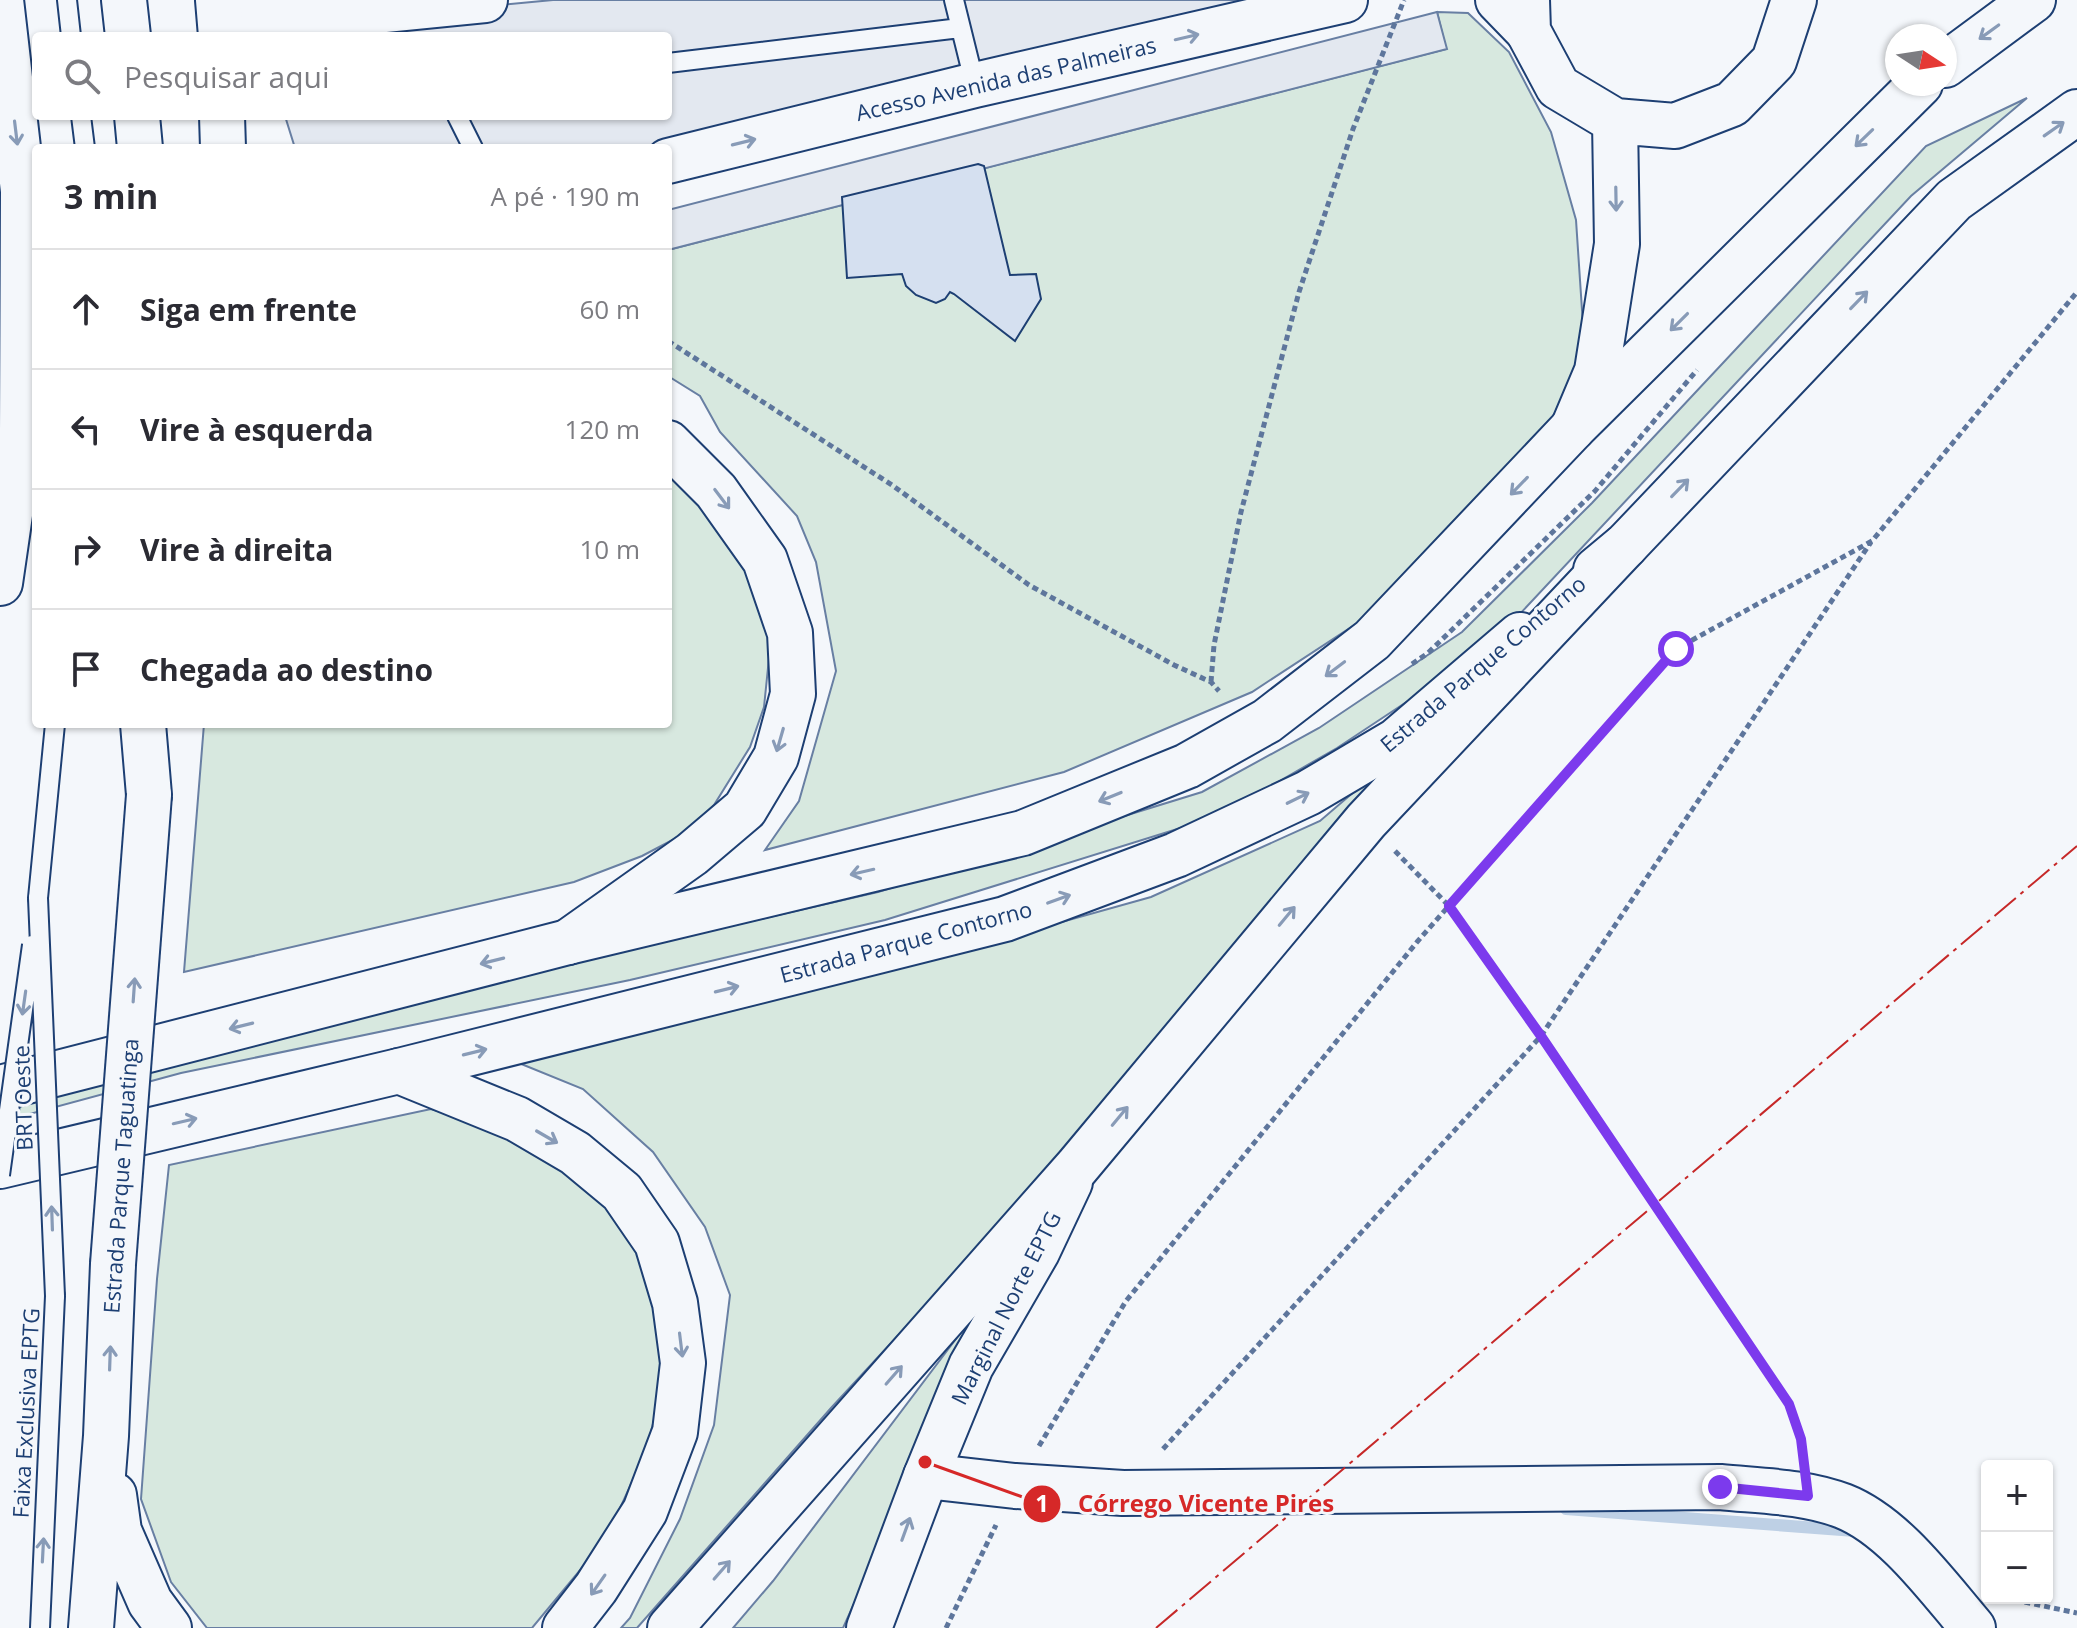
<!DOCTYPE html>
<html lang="pt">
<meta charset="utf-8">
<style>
:root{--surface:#fff;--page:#f2f2f3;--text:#2b2b33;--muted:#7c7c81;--line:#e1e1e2}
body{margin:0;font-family:"Open Sans",sans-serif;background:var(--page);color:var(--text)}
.controls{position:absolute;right:24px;bottom:24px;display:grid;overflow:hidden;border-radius:8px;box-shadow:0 2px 6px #0004}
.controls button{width:72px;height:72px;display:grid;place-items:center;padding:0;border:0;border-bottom:2px solid var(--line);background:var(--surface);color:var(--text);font:40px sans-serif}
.compass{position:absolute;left:1885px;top:24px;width:72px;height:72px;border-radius:50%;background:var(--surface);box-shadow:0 2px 6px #0004;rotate:102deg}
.stop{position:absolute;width:24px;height:24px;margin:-18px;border:6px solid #7c3aed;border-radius:50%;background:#fff}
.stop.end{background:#7c3aed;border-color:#fff;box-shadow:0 2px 8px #0008}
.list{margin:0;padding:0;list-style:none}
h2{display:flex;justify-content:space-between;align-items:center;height:104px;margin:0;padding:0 32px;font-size:34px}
h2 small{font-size:26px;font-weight:400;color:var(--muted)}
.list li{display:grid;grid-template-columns:52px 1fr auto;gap:24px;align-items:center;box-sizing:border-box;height:120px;padding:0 32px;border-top:2px solid var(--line)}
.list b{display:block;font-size:30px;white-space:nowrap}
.list em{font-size:26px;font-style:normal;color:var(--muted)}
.icon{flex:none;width:44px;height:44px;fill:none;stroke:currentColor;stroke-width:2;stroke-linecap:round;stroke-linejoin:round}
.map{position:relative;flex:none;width:2077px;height:1628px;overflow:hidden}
.search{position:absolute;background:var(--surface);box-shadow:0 2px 6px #0004;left:32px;top:32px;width:640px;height:88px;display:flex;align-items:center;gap:20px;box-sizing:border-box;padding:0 28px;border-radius:8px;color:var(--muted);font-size:30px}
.panel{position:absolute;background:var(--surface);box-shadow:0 2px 6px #0004;left:32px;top:144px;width:640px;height:584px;border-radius:8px}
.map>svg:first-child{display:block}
</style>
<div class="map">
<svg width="2077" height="1628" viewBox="0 0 2077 1628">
<rect width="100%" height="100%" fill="#f4f7fb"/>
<!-- green -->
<path fill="#d7e8df" stroke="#687fa3" stroke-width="2" d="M1437,12L1468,13L1509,52L1551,132L1576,220L1584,340L1553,430L1385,605L1252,692L1064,772L765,850L799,801L836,671L816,562L797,516L720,432L700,396L668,376V250L1446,49Z
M2027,98L1911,196L1488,648L1337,748L1219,816L885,920L630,980L181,1073L0,1122V1101L179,1053L878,892L1202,792L1319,728L1462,632L1592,503L1926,146Z
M668,462L745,553L768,620L769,658L764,707L750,747L714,805L684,834L642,856L574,882L184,972L204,724H668Z
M1502,665L1052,1169L831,1408L637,1628H621L630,1618L680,1519L714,1425L730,1295L705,1227L653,1152L583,1089L509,1059L929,959L1151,897L1320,821Z
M431,1109L503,1130L571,1169L624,1220L658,1299L665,1373L647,1449L606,1539L532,1628H207L171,1582L141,1499L157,1279L169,1165Z
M1002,1278L843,1628H733L773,1581Z"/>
<!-- parking -->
<path fill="#e3e8f0" stroke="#687fa3" stroke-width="2" d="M553,0H1244L668,154V148H295L285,116H668V36H262L259,27Z
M1437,12L1447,49L668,250V210Z"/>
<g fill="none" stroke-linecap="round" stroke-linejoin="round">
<!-- stream -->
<path stroke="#bed0e5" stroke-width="12" d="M1566,1509L1855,1531"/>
</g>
<!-- building -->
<path fill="#d5e0f0" stroke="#1d3f73" stroke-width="2" d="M978,164L984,166L1010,275L1036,274L1041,299L1015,341L954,294L950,292L945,299L936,303L916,295L906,286L902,274L847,278L842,197Z"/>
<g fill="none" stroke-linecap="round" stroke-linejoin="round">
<!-- service casing -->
<g stroke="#1d3f73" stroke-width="22">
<path id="service" d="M67,0L71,36
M954,0L975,85
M668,63L960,28
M81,116L85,148
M457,116L473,148
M38,898L55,724
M40,1628L55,1296"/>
</g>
<!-- tertiary casing -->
<g stroke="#1d3f73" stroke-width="48">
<path id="tertiary" d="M1498,0L1528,31
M221,22L304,18L485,0
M668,161L975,85L1345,0
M926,1476L1015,1486L1123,1493L1720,1487C1760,1491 1804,1491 1843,1506C1894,1526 1937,1586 1973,1628"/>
</g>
<!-- secondary casing -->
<g stroke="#1d3f73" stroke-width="48">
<path id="secondary" d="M218,0L221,36
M1527,0L1528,31L1558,87L1615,121L1675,126L1732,104L1774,61L1794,0
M222,116L223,148
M1573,428L1597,371L1617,244L1615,121"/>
</g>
<!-- primary casing -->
<g stroke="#1d3f73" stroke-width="48">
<path id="primary" d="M124,0L128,36
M137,116L140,148
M0,583L22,432L23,191L1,0
M143,724L149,795
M869,1628L926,1476L971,1366L1037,1252L1070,1182"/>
</g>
<!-- trunk casing -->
<g stroke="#1d3f73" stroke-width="48">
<path id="trunk" d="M1945,65L2033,0
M1596,570L1626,545L1954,200L2077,112
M0,1088L568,942L1023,833L1187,766L1267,721L1372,640L1572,429L1920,84
M0,1166L399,1071L1005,919L1176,855L1308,793L1396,741L1520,635"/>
</g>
<!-- motorway casing -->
<g stroke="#1d3f73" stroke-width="48">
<path id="motorway" d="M568,942L692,854L745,809L776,757L793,694L790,633L765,560L716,491L668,443
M399,1071L517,1119L575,1153L622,1192L657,1243L675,1303L683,1363L675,1432L645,1511L596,1588L565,1628
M114,1495L119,1531L150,1602L169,1628
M91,1628L106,1436L113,1264
M670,1628L1077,1167L1366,821L1626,545"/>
</g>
<!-- path -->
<path stroke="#5e769c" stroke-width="5" stroke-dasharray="6 4" stroke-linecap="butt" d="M668,341L892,485L1029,585L1174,665L1211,682L1219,691
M1412,664L1428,653L1595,491L1697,370
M1211,682L1214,645L1241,512L1299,292L1353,129L1404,0
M1395,851L1449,906L1541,1036L1789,1404L1801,1439L1803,1455
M1039,1446L1126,1301L1417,942L1676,649L1872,541L2077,292
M1163,1449L1541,1036L1871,542
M2005,1598L2077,1613
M946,1628L996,1525"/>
<!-- service -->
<use href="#service" stroke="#f4f7fb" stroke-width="18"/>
<!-- tertiary -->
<use href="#tertiary" stroke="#f4f7fb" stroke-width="44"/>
<!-- secondary -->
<use href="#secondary" stroke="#f4f7fb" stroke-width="44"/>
<!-- primary -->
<use href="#primary" stroke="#f4f7fb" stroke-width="44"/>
<!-- trunk -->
<use href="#trunk" stroke="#f4f7fb" stroke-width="44"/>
<!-- motorway -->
<use href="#motorway" stroke="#f4f7fb" stroke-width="44"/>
<!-- service-bridge casing -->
<g stroke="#1d3f73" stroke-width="22" stroke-linecap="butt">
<path id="service-bridge" d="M38,898L55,1296
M0,1175L32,945"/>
</g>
<!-- motorway-bridge casing -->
<g stroke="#1d3f73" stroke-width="48" stroke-linecap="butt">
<path id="motorway-bridge" d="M113,1264L149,795"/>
</g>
<!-- service-bridge -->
<use href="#service-bridge" stroke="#f4f7fb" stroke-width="18"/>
<!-- motorway-bridge -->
<use href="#motorway-bridge" stroke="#f4f7fb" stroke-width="44"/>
<!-- power -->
<path stroke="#c62828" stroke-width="2" stroke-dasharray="28 6 4 6" stroke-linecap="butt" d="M1156,1628L2077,846"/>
</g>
<!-- one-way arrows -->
<defs><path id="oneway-shaft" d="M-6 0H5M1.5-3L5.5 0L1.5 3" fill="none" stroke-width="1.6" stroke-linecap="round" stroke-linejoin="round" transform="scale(2)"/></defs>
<g stroke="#889bb7">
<use href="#oneway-shaft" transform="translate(1989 32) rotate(144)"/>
<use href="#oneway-shaft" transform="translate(1187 37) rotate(-13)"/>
<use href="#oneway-shaft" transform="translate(2054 129) rotate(-35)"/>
<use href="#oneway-shaft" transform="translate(16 133) rotate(83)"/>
<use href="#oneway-shaft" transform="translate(1864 138) rotate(136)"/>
<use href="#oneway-shaft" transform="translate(744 142) rotate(-14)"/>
<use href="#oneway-shaft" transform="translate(1616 199) rotate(89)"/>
<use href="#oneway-shaft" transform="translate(1859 300) rotate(-46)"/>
<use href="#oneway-shaft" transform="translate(1679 322) rotate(135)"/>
<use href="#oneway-shaft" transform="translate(1519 486) rotate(134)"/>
<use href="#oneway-shaft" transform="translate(1680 488) rotate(-46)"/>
<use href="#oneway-shaft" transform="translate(722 499) rotate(53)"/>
<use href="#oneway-shaft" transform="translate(1335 669) rotate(143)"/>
<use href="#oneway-shaft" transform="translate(780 740) rotate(106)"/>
<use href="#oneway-shaft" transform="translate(1110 797) rotate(158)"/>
<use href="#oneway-shaft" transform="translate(1298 798) rotate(-26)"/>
<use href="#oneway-shaft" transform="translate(862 872) rotate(167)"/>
<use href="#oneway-shaft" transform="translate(1059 899) rotate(-20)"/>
<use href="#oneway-shaft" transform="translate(1287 916) rotate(-50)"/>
<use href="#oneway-shaft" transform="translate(492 961) rotate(166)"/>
<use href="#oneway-shaft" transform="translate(727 989) rotate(-14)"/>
<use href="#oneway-shaft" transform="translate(134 990) rotate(-86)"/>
<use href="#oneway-shaft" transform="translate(24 1003) rotate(98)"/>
<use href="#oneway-shaft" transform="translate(241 1026) rotate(166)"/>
<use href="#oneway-shaft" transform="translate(475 1052) rotate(-14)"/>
<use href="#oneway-shaft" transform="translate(1120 1116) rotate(-50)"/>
<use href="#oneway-shaft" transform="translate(185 1121) rotate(-13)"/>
<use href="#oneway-shaft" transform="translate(547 1137) rotate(30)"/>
<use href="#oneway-shaft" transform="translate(52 1218) rotate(-92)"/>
<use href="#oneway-shaft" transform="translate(681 1345) rotate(83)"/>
<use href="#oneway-shaft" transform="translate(110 1358) rotate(-88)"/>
<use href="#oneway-shaft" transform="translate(894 1375) rotate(-49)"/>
<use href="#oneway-shaft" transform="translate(906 1529) rotate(-70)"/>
<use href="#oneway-shaft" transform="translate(43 1550) rotate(-87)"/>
<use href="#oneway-shaft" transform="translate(722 1570) rotate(-49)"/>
<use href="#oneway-shaft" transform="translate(598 1585) rotate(125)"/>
</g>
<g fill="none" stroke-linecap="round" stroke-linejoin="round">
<!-- route -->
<path stroke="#7c3aed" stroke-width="10" d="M1676,649L1449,906L1541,1036L1789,1404L1801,1439L1808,1496L1720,1487"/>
</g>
<g text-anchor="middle" stroke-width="6" stroke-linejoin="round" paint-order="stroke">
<!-- street labels -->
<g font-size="22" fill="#1d3f73" stroke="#f4f7fb">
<text transform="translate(1006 79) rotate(-13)" y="8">Acesso Avenida das Palmeiras</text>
<text transform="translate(1483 664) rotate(-40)" y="8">Estrada Parque Contorno</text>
<text transform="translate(906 942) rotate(-15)" y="8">Estrada Parque Contorno</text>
<text transform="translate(23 1098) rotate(-92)" y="8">BRT Oeste</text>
<text transform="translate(121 1176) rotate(-86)" y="8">Estrada Parque Taguatinga</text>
<text transform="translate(1006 1308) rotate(-63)" y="8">Marginal Norte EPTG</text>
<text transform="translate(26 1413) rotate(-87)" y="8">Faixa Exclusiva EPTG</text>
</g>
</g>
<!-- callouts -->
<path fill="none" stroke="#d62828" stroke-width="3" d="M925 1462L1042 1504"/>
<g fill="#d62828" stroke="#f4f7fb" stroke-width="3">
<circle cx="925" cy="1462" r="8"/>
<circle cx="1042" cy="1504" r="20"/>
</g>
<g font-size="24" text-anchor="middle" font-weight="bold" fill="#fff">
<text x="1042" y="1512">1</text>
</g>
<g font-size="24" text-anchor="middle" font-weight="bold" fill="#d62828" stroke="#f4f7fb" stroke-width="6" stroke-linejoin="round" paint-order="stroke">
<text x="1206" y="1512">Córrego Vicente Pires</text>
</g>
</svg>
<div class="controls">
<button>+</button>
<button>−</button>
</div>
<svg class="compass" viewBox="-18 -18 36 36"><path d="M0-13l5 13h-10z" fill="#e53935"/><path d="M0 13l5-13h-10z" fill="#7c7c81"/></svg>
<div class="stop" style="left:1676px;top:649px"></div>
<div class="stop end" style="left:1720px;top:1487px"></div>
<div class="search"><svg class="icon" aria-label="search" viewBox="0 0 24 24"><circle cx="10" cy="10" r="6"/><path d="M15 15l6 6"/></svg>Pesquisar aqui</div>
<section class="panel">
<h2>3 min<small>A pé · 190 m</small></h2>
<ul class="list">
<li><svg class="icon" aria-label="ahead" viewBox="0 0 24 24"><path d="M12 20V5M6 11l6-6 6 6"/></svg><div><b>Siga em frente</b></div><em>60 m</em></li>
<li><svg class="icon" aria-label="left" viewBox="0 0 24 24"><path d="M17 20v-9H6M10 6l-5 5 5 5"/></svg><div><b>Vire à esquerda</b></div><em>120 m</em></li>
<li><svg class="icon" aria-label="right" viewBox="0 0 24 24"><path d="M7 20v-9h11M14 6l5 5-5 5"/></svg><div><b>Vire à direita</b></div><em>10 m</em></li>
<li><svg class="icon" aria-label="arrive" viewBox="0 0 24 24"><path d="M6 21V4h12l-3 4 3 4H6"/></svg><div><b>Chegada ao destino</b></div></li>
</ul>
</section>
</div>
